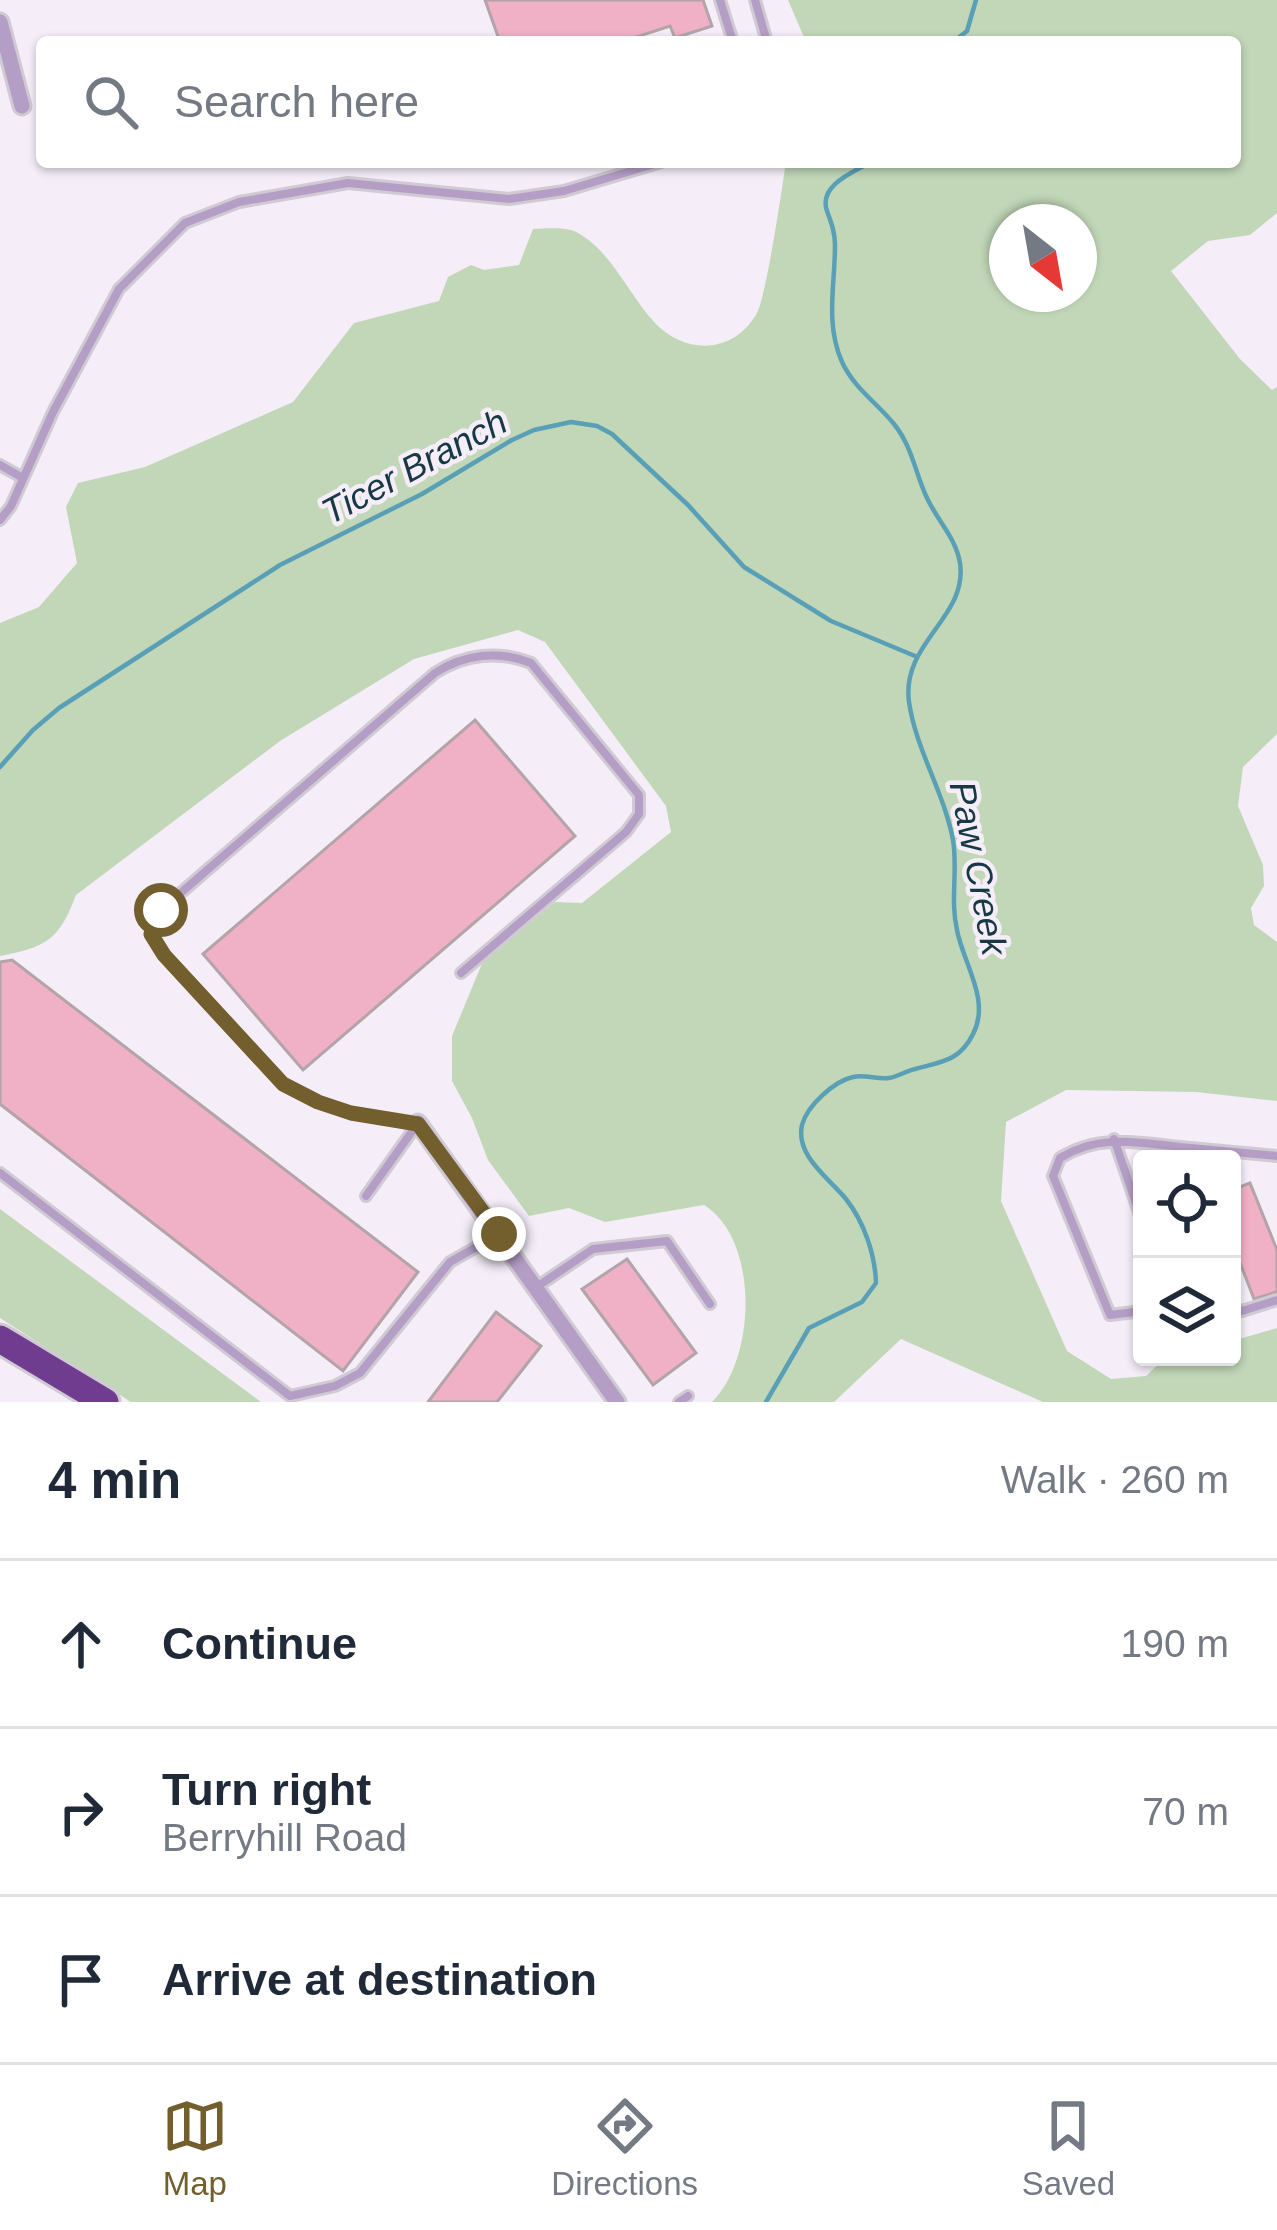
<!DOCTYPE html>
<meta charset="utf-8">
<style>
:root{--surface:#fff;--page:#f6f6f7;--text:#1f2937;--muted:#747a83;--line:#e0e1e3;--accent:#735e2d}
body{margin:0;font-family:Arial,sans-serif;background:var(--page);color:var(--text)}
.controls{position:absolute;right:36px;bottom:36px;display:grid;overflow:hidden;border-radius:12px;box-shadow:0 3px 9px #0004}
.controls button{width:108px;height:108px;display:grid;place-items:center;padding:0;border:0;border-bottom:3px solid var(--line);background:var(--surface);color:var(--text);font:60px sans-serif}
.compass{position:absolute;left:989px;top:204px;width:108px;height:108px;border-radius:50%;background:var(--surface);box-shadow:0 3px 9px #0004;rotate:149deg}
.stop{position:absolute;width:36px;height:36px;margin:-27px;border:9px solid #735e2d;border-radius:50%;background:#fff}
.stop.end{background:#735e2d;border-color:#fff;box-shadow:0 3px 12px #0008}
.list{margin:0;padding:0;list-style:none}
h2{display:flex;justify-content:space-between;align-items:center;height:156px;margin:0;padding:0 48px;font-size:51px}
h2 small{font-size:39px;font-weight:400;color:var(--muted)}
.list li{display:grid;grid-template-columns:78px 1fr auto;gap:36px;align-items:center;box-sizing:border-box;height:168px;padding:0 48px;border-top:3px solid var(--line)}
.list b{display:block;font-size:45px;white-space:nowrap}
.list p{margin:0;font-size:39px;white-space:nowrap;color:var(--muted)}
.list em{font-size:39px;font-style:normal;color:var(--muted)}
.icon{flex:none;width:66px;height:66px;fill:none;stroke:currentColor;stroke-width:2;stroke-linecap:round;stroke-linejoin:round}
.map{position:relative;flex:none;width:1277px;height:1402px;overflow:hidden}
.search{position:absolute;background:var(--surface);box-shadow:0 3px 9px #0004;left:36px;right:36px;top:36px;height:132px;display:flex;align-items:center;gap:30px;box-sizing:border-box;padding:0 42px;border-radius:12px;color:var(--muted);font-size:45px}
.sheet{height:660px;background:var(--surface)}
nav{display:flex;justify-content:space-around;align-items:center;box-sizing:border-box;height:168px;border-top:3px solid var(--line);background:var(--surface);font-size:33px;color:var(--muted)}
nav a{display:grid;justify-items:center;gap:6px}
nav .on{color:var(--accent)}
.map>svg:first-child{display:block}
</style>
<div class="map">
<svg width="1277" height="1402" viewBox="0 0 1277 1402">
<rect width="100%" height="100%" fill="#f5eef9"/>
<!-- green -->
<path fill="#c1d7b8" fill-rule="evenodd" d="M788,0H1277V213L1250,235L1208,241L1171,271L1240,359L1272,390L1277,387V734L1243,767L1238,806L1263,865L1264,886L1251,908L1254,925L1277,942V1101L1196,1092L1066,1090L1006,1122L1001,1201L1067,1351L1111,1379L1146,1376L1166,1357H1232V1341L1277,1328V1402H1043L901,1339L834,1402H712C757,1358 759,1239 704,1205L605,1222L569,1208L529,1216L488,1160L472,1118L452,1081V1036L483,961L555,902L582,903L671,832L666,806L545,642L518,630L414,659L280,741L76,895C59,940 47,947 0,956V623L39,607L77,563L66,507L78,483L145,467L293,402L354,323L439,301L448,277L471,265L484,270L519,265L533,229C547,229 565,226 578,233C612,252 628,294 655,323C685,354 731,355 756,315C766,299 782,188 786,162H1235V42H806ZM1007,222H1079V294H1007Z
M0,1209L261,1402H131L0,1318Z"/>
<g fill="none" stroke-linecap="round" stroke-linejoin="round">
<!-- stream -->
<path stroke="#599fb6" stroke-width="4.5" d="M953,42L967,31L976,0
M0,767L33,730L59,708L280,565L422,494L512,440L534,430L571,422L597,426L612,434L688,505L744,567L831,621L915,656
M766,1402L809,1328L862,1302L876,1283C875,1254 864,1222 846,1199C830,1179 795,1156 802,1125C807,1106 834,1081 853,1077C865,1074 878,1080 889,1078C897,1077 906,1071 915,1069C941,1062 960,1061 973,1034C991,1000 963,963 957,930C950,900 958,870 953,840C944,792 916,750 909,702C901,642 968,618 960,563C956,538 937,520 927,498C915,473 913,448 894,424C877,403 854,388 842,362C825,323 835,286 835,245C835,232 831,222 827,211C818,185 854,172 871,162"/>
</g>
<!-- building -->
<path fill="#f0b0c5" stroke="#b2a4a8" stroke-width="3" d="M485,0H703L712,26L675,38L670,26L621,42H500Z
M475,720L575,836L303,1070L203,954Z
M12,960L418,1272L343,1371L0,1104V962Z
M1250,1183L1277,1250V1292L1254,1299L1232,1242V1190Z
M627,1259L696,1353L653,1385L582,1289Z
M496,1312L541,1346L497,1402H428Z"/>
<g fill="none" stroke-linecap="round" stroke-linejoin="round">
<!-- lane casing -->
<g stroke="#d0cad4" stroke-width="14">
<path id="lane" d="M720,0L733,42
M755,0L767,42
M0,465L23,478
M0,520L11,506L53,412L119,289L185,223L239,202L348,183L509,199L564,191L661,162
M1114,1139L1142,1221
M1183,1159L1180,1147L1277,1156
M0,1173L290,1396L335,1386L360,1373L450,1262L499,1234
M366,1196L418,1123L351,1113L318,1102L283,1084L164,955L151,934L161,910L435,673C464,654 499,650 531,663L639,795V814L626,832L461,973
M538,1286L593,1249L667,1241L710,1304
M1232,1307L1242,1311L1277,1300
M1142,1311L1110,1315L1053,1176L1060,1158C1099,1134 1136,1142 1180,1147
M679,1402L688,1396"/>
</g>
<!-- street casing -->
<g stroke="#d0cad4" stroke-width="21">
<path id="street" d="M0,22L22,106
M418,1123L617,1402"/>
</g>
<!-- highway casing -->
<g stroke="#d0cad4" stroke-width="33">
<path id="highway" d="M0,1339L105,1402"/>
</g>
<!-- lane -->
<use href="#lane" stroke="#b59ec6" stroke-width="8"/>
<!-- street -->
<use href="#street" stroke="#b59ec6" stroke-width="15"/>
<!-- highway -->
<use href="#highway" stroke="#6f3c8f" stroke-width="27"/>
</g>
<g fill="none" stroke-linecap="round" stroke-linejoin="round">
<!-- route -->
<path stroke="#735e2d" stroke-width="15" d="M161,910L151,934L164,955L283,1084L318,1102L351,1113L418,1124L499,1234"/>
</g>
<g text-anchor="middle" stroke-width="9" stroke-linejoin="round" paint-order="stroke">
<!-- water labels -->
<g font-size="36" font-style="italic" fill="#173944" stroke="#f5eef9">
<text transform="translate(414 466) rotate(-28)" y="13">Ticer Branch</text>
<text transform="translate(979 868) rotate(79)" y="13">Paw Creek</text>
</g>
</g>
</svg>
<div class="controls">
<button><svg class="icon" aria-label="locate" viewBox="0 0 24 24"><circle cx="12" cy="12" r="6"/><path d="M12 2v4M12 18v4M2 12h4M18 12h4"/></svg></button>
<button><svg class="icon" aria-label="layers" viewBox="0 0 24 24"><path d="M12 4l9 5-9 5-9-5zM3 14l9 5 9-5"/></svg></button>
</div>
<svg class="compass" viewBox="-18 -18 36 36"><path d="M0-13l5 13h-10z" fill="#e53935"/><path d="M0 13l5-13h-10z" fill="#747a83"/></svg>
<div class="stop" style="left:161px;top:910px"></div>
<div class="stop end" style="left:499px;top:1234px"></div>
<div class="search"><svg class="icon" aria-label="search" viewBox="0 0 24 24"><circle cx="10" cy="10" r="6"/><path d="M15 15l6 6"/></svg>Search here</div>
</div>
<section class="sheet">
<h2>4 min<small>Walk · 260 m</small></h2>
<ul class="list">
<li><svg class="icon" aria-label="ahead" viewBox="0 0 24 24"><path d="M12 20V5M6 11l6-6 6 6"/></svg><div><b>Continue</b></div><em>190 m</em></li>
<li><svg class="icon" aria-label="right" viewBox="0 0 24 24"><path d="M7 20v-9h11M14 6l5 5-5 5"/></svg><div><b>Turn right</b><p>Berryhill Road</p></div><em>70 m</em></li>
<li><svg class="icon" aria-label="arrive" viewBox="0 0 24 24"><path d="M6 21V4h12l-3 4 3 4H6"/></svg><div><b>Arrive at destination</b></div></li>
</ul>
</section>
<nav>
<a class="on"><svg class="icon" aria-label="map" viewBox="0 0 24 24"><path d="M3 6l6-2 6 2 6-2v14l-6 2-6-2-6 2zM9 4v14M15 6v14"/></svg>Map</a>
<a><svg class="icon" aria-label="directions" viewBox="0 0 24 24"><path d="M12 3l9 9-9 9-9-9zM9 14v-3h6M13 9l2 2-2 2"/></svg>Directions</a>
<a><svg class="icon" aria-label="saved" viewBox="0 0 24 24"><path d="M7 4h10v16l-5-4-5 4z"/></svg>Saved</a>
</nav>
